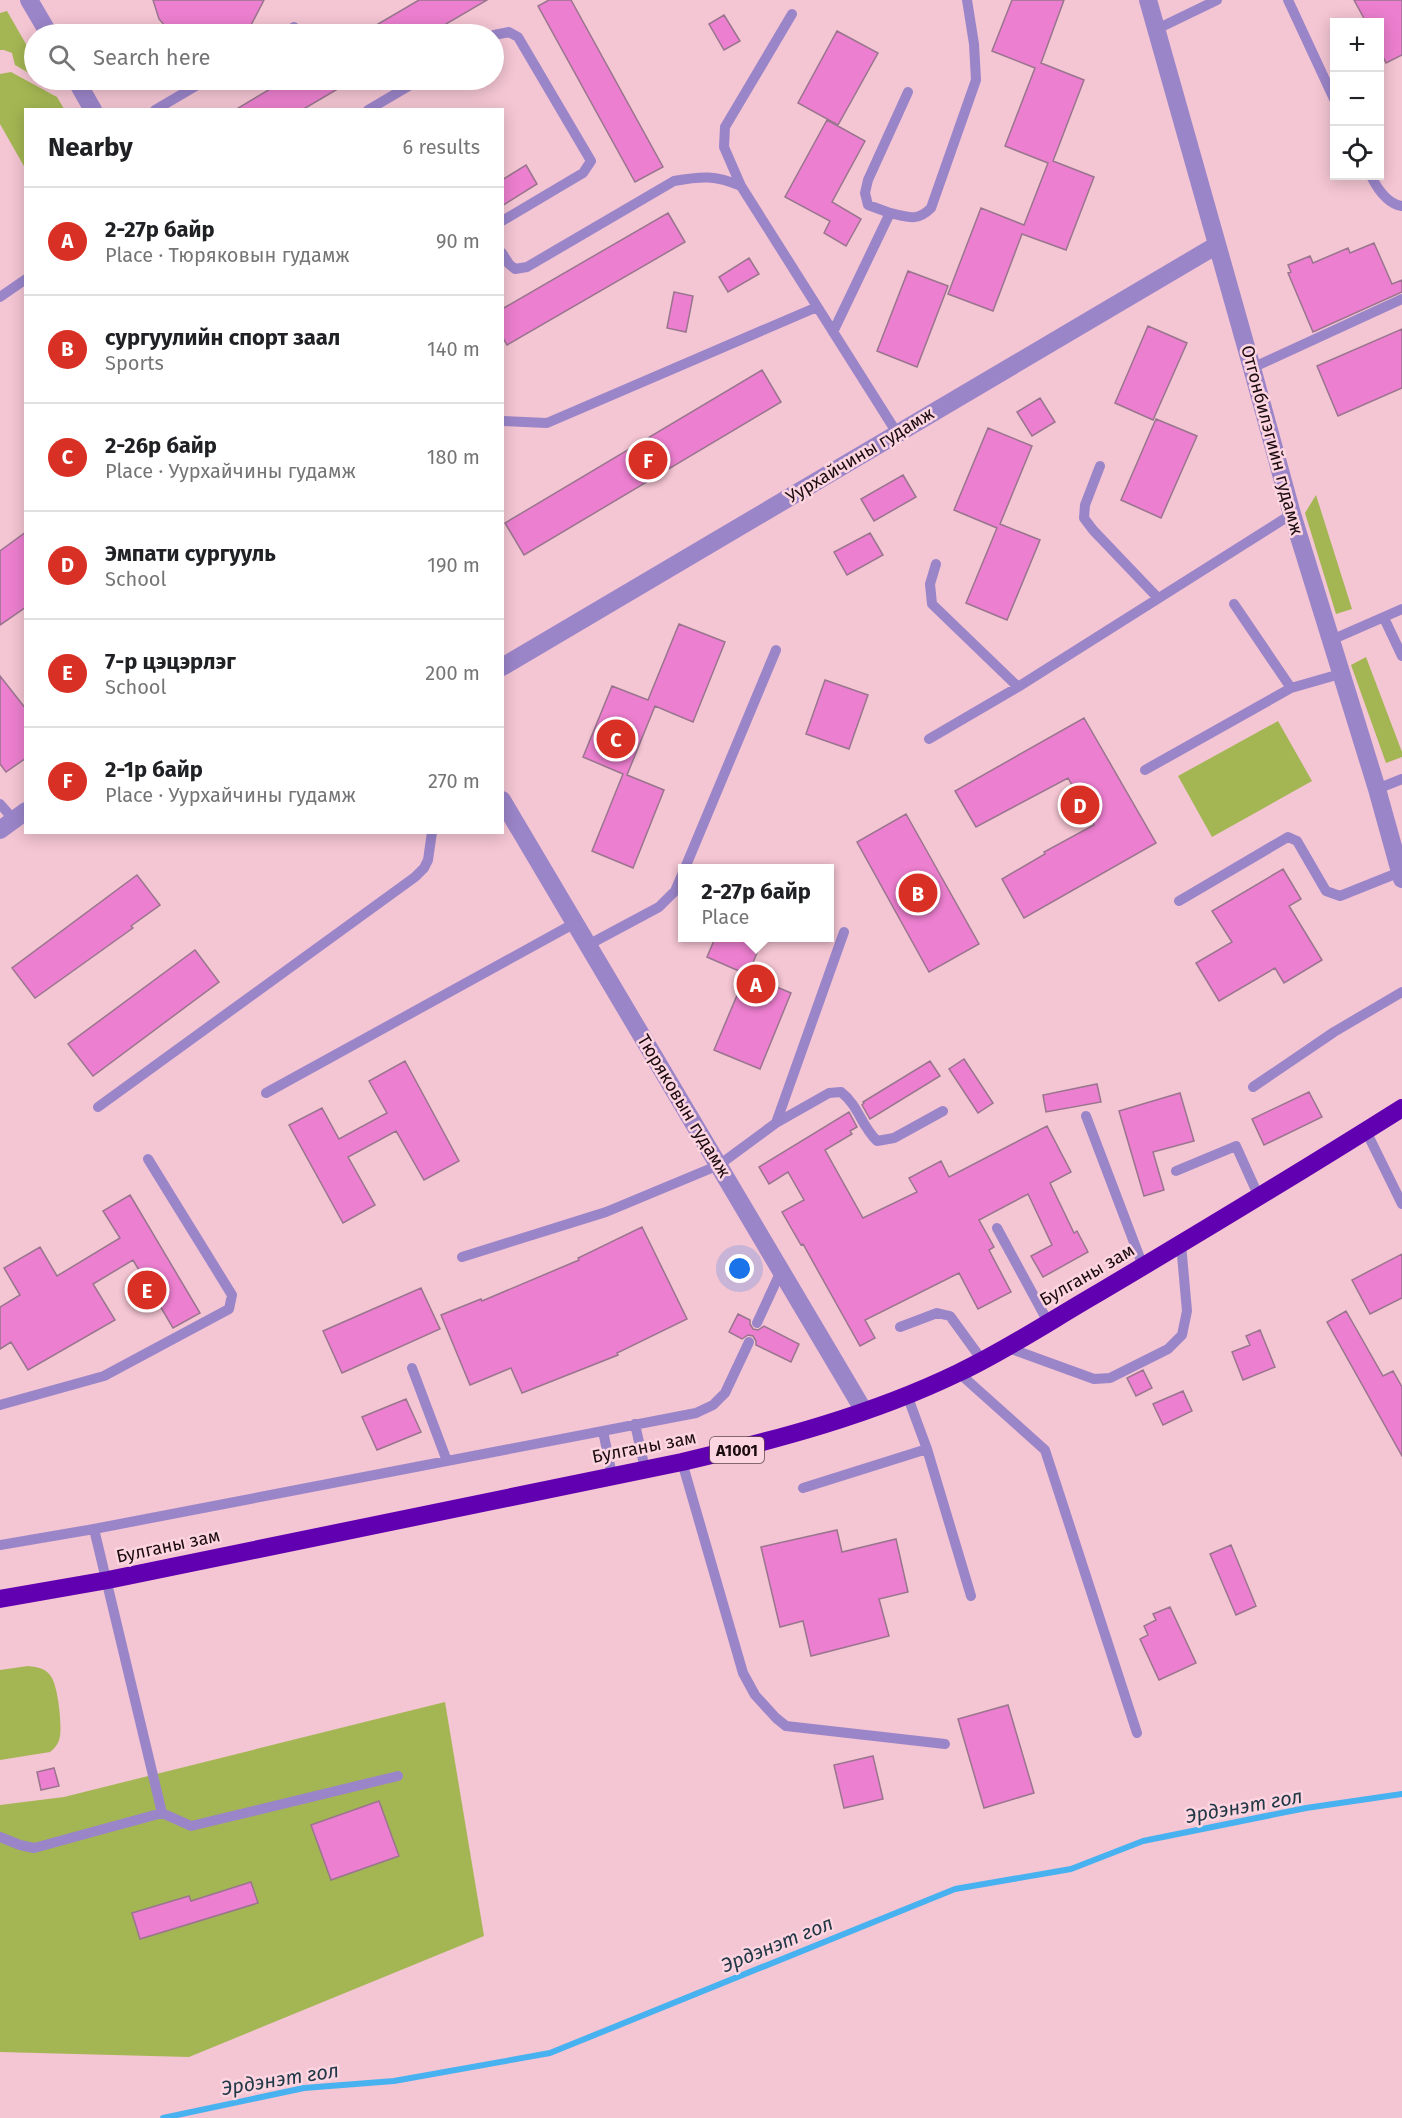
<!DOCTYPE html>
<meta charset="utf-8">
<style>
:root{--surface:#fff;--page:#f2f2f2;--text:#202124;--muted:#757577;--line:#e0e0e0;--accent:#d93025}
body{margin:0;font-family:"Fira Sans",sans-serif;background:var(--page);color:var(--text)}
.controls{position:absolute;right:18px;top:18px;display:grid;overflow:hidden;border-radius:0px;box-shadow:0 3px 15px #0003}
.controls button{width:54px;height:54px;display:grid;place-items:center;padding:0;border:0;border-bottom:2px solid var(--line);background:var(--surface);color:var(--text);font:30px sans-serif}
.you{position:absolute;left:740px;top:1269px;width:21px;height:21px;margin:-15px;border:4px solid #fff;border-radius:50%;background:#1a73e8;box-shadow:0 0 0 9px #1a73e833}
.badge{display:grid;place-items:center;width:39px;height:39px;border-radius:50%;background:var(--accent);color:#fff;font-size:20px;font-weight:700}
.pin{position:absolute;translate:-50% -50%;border:3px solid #fff;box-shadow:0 2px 6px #0006}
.popup{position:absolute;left:678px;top:864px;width:156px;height:78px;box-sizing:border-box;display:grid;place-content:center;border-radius:0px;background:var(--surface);filter:drop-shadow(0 2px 4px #0005);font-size:20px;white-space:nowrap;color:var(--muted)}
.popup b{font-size:22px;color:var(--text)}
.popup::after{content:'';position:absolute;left:50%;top:100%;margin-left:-12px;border:12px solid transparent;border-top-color:var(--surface)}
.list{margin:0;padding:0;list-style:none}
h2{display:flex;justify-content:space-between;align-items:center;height:78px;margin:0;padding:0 24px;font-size:26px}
h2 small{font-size:20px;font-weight:400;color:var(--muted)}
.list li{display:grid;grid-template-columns:39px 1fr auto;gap:18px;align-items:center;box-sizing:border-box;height:108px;padding:0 24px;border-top:2px solid var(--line)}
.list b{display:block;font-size:22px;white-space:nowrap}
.list p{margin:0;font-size:20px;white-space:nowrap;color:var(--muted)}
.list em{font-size:20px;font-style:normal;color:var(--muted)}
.icon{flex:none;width:33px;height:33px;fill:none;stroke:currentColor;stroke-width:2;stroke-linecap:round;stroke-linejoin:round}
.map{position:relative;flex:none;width:1402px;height:2118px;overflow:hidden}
.search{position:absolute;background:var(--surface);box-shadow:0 3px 15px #0003;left:24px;top:24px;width:480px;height:66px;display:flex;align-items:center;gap:15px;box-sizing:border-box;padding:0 21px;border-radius:33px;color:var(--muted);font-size:22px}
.panel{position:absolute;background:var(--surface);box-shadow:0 3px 15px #0003;left:24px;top:108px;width:480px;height:726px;border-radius:0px}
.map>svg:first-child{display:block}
</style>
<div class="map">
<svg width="1402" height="2118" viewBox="0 0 1402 2118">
<rect width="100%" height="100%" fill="#f4c5d3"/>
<!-- green -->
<path fill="#a4b653" d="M7,11L34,58V76L15,65L12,53L4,50H0V13Z
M11,72L57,97L64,109L26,110L25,168L0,124V74Z
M1316,495L1352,609L1336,614L1305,513Z
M1366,657L1402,752V757L1386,763L1351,665Z
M1278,721L1312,781L1212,837L1178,776Z
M28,1666C36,1667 45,1668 50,1675C58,1684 62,1724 60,1736C59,1743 56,1747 50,1752L0,1760V1670Z
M445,1702L484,1936L189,2057L0,2052V1805L64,1797Z"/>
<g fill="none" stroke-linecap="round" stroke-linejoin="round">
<!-- stream -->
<path stroke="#48b2f0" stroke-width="6" d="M163,2118L304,2088L394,2081L550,2053L955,1889L1071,1869L1143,1841L1306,1808L1402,1794"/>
</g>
<!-- building -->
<path fill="#ec7fcf" stroke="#99758e" stroke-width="1.5" d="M153,0H264L250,27L241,34H172L159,19Z
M419,0H487L429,34H361Z
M549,0H571L663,167L635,182L538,6Z
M1012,0H1064L1041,63L1084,80L1053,161L1094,177L1066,250L1022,234L993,311L948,294L981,208L1024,225L1048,163L1005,146L1035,68L992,51Z
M1354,0H1402V55L1386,63L1380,50V22H1366Z
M724,15L740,41L724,50L709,24Z
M837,31L878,53L838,125L798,103Z
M285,80H353L302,110H235Z
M827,120L865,141L832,202L861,219L846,246L824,233L830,221L785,197Z
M526,165L537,184L502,206V180Z
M668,213L685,242L507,345L502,336V309Z
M1374,243L1392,284L1402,280V292L1313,332L1288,273L1291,272L1288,265L1310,256L1313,263L1348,248L1350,253Z
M749,258L759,274L728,292L719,277Z
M908,271L948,286L917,367L877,351Z
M674,292L693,296L686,332L667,328Z
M1148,326L1187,343L1153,420L1115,403Z
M1402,329V388L1338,416L1317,366Z
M762,370L781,402L524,555L505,523Z
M1040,398L1055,422L1032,436L1017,412Z
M1156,419L1197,436L1161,518L1121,500Z
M988,428L1032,446L1000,524L1040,540L1007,620L966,603L997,528L954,510Z
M903,475L916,497L874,521L861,499Z
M26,532V607L0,625V551Z
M870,533L883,555L847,575L834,552Z
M679,624L725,642L693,722L655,706L627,775L664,790L633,868L592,851L623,774L583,757L612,686L648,700Z
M0,676L26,709V758L6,772L0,764Z
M825,680L868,695L849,749L806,734Z
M1084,718L1156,843L1024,918L1002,879L1045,854L1044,852L1094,825L1068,778L976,827L955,791Z
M906,814L979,944L929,972L857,842Z
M1283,869L1301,899L1289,906L1322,960L1284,983L1275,968L1219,1001L1196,963L1232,942L1212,911Z
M137,875L160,905L131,926L133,928L35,998L12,968Z
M715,938H763L748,975L707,957Z
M195,950L219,982L93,1076L68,1044Z
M746,974L791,993L760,1069L714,1050Z
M964,1059L993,1103L978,1113L949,1069Z
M405,1061L459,1161L424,1180L396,1131L348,1157L375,1205L343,1223L289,1125L322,1108L339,1139L387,1113L369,1081Z
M930,1061L940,1076L870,1119L862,1105L864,1103L863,1102Z
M1097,1084L1101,1102L1046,1112L1043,1095Z
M1309,1092L1322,1117L1264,1145L1252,1119Z
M1180,1093L1194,1141L1153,1152L1164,1190L1144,1196L1119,1111Z
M849,1112L857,1127L850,1131L852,1134L825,1150L863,1218L917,1192L909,1178L941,1161L949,1177L1047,1126L1071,1172L1050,1183L1074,1233L1077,1231L1088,1252L1043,1277L1031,1256L1052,1245L1028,1194L979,1220L994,1247L989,1250L1011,1292L978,1309L959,1273L865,1320L875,1338L860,1346L803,1244L801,1245L782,1212L804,1200L788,1172L769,1184L759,1167Z
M130,1195L200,1313L173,1328L133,1260L93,1284L115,1320L28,1370L11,1342L0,1349V1307L20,1295L4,1268L40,1247L57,1276L120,1238L103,1211Z
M642,1227L687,1319L617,1353L618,1355L522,1393L511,1368L470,1385L441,1315L481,1299L482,1301L579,1260L578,1258Z
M1402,1254V1298L1370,1314L1352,1280Z
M421,1288L440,1329L342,1373L323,1331Z
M1346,1311L1383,1376L1393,1371L1402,1387V1456L1327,1322Z
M738,1314L750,1320V1324L753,1329L758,1330L764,1326L799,1344L791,1362L756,1345V1341L753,1336L748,1335L742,1339L729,1332Z
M1260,1330L1275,1367L1243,1380L1232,1352L1250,1345L1246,1336Z
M1143,1370L1152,1388L1136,1396L1127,1378Z
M1183,1391L1192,1411L1163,1425L1153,1404Z
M406,1399L421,1432L377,1450L362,1417Z
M837,1530L842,1552L896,1539L908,1592L879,1599L889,1636L811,1656L803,1621L780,1627L761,1547Z
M1231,1545L1256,1606L1236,1615L1210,1554Z
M1170,1607L1196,1663L1159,1680L1140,1639L1148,1635L1144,1626L1156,1620L1153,1614Z
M1008,1705L1034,1793L984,1808L958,1719Z
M873,1756L883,1799L844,1808L834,1765Z
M54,1768L59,1786L41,1790L37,1772Z
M379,1801L399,1856L331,1880L311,1825Z
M251,1882L258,1903L140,1939L132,1913L189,1896L191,1901Z"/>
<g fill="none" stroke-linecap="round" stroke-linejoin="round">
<!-- lane -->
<path stroke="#9b85c9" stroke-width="10" d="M1288,0L1334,99
M1157,29L1217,0
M282,34L294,27
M494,35L509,32L518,37L591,161L583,173L502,221
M155,110L206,80
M368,110L419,80
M1371,176C1377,188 1387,204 1402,206
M741,186L724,147L725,127L792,14
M890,213C908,217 917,222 931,208L976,80L974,44L967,0
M502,253L509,264L515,269L527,267L674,181C702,176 715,175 741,186L897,433
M0,297L26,279
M833,332L890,213L868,205L865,193L868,180L908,92
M1252,368L1402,299
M502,421L547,423L817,307
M1100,466L1085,505L1084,518L1093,530L1157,597
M936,564L930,584L932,604L1018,687
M1234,604L1291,688
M1384,618L1402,656
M1329,641L1402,609
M929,739L1018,687L1292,514
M1145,770L1291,688L1340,674
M1377,789L1402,779
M0,804L14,820
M685,868L776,650
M1179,901L1288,837L1297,841L1326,891L1340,896L1400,872
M588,945L659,907L675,891L682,875
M1253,1087L1334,1032L1402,992
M266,1093L575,923
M98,1107L415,877L424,868L428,860L432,832
M1086,1116L1143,1266
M776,1123L844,932
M1366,1131L1402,1204
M1176,1171L1236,1146L1259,1197
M997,1228L1048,1322
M462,1257L606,1212L719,1165L776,1123L829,1093L841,1092C859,1106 860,1124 877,1141L894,1138L943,1111
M757,1323L781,1271
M900,1327L937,1313L950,1316L982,1360
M1006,1347L1094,1379L1110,1378L1168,1349L1182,1335L1187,1311L1181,1244
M412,1368L447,1461
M959,1373L1045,1450L1137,1733
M907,1395L927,1449L971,1596
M0,1405L104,1376L229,1309L232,1295L148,1159
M635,1424L645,1469
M603,1431L612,1475
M682,1462L743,1673L755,1695L776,1718L786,1726L945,1744
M803,1488L927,1449
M0,1545L94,1529L696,1413L713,1405L725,1393L749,1342
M162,1813L191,1826L398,1776
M0,1837L20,1845L34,1848L162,1813L94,1529"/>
<!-- street -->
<path stroke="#9b85c9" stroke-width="18" d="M29,0L49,34
M1148,0L1252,368L1292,514L1377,789L1402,879
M76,80L93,110
M502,667L1217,245
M502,800L864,1411
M0,830L26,811"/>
<!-- highway -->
<path stroke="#6000b1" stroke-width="18" d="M0,1599L108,1580L682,1462C776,1440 871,1415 958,1373C1007,1350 1053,1319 1100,1292C1201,1232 1302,1171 1402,1108"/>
</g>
<g text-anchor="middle" stroke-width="5" stroke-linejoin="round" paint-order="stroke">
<!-- shield labels -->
<rect fill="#fcd5e0" stroke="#5f484f" stroke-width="1.5" x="710" y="1437" width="54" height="26" rx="4.5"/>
<g font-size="16" font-weight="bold" fill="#1c0c11">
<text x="737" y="1456">A1001</text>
</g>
<!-- street labels -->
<g font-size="18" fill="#1c0c11" stroke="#fcd5e0">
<text transform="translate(1272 440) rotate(75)" y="6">Отгонбилэгийн гудамж</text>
<text transform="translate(860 455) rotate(-31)" y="6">Уурхайчины гудамж</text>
<text transform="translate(684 1106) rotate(59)" y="6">Тюряковын гудамж</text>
<text transform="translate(1087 1275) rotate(-30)" y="6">Булганы зам</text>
<text transform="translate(644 1447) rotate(-11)" y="6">Булганы зам</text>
<text transform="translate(168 1546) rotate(-12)" y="6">Булганы зам</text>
</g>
<!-- water labels -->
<g font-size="20" font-style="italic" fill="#213847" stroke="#fcd5e0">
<text transform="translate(1244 1806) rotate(-10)" y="7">Эрдэнэт гол</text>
<text transform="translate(777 1944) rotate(-22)" y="7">Эрдэнэт гол</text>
<text transform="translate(280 2079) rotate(-9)" y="7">Эрдэнэт гол</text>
</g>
</g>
</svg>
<div class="controls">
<button>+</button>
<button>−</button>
<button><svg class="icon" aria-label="locate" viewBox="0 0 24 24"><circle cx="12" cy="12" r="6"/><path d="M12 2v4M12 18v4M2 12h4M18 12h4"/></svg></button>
</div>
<div class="you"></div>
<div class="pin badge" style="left:756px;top:984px">A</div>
<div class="popup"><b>2-27р байр</b>Place</div>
<div class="pin badge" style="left:918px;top:893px">B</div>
<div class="pin badge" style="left:616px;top:739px">C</div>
<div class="pin badge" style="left:1080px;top:805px">D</div>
<div class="pin badge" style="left:147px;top:1290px">E</div>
<div class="pin badge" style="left:648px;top:460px">F</div>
<div class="search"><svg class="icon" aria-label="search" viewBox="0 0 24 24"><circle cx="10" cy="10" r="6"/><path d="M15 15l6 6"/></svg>Search here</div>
<section class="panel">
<h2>Nearby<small>6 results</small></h2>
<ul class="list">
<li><span class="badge">A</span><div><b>2-27р байр</b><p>Place · Тюряковын гудамж</p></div><em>90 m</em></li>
<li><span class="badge">B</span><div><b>сургуулийн спорт заал</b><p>Sports</p></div><em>140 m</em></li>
<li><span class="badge">C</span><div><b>2-26р байр</b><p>Place · Уурхайчины гудамж</p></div><em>180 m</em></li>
<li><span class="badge">D</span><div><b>Эмпати сургууль</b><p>School</p></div><em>190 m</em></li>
<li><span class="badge">E</span><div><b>7-р цэцэрлэг</b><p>School</p></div><em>200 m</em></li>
<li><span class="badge">F</span><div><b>2-1р байр</b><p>Place · Уурхайчины гудамж</p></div><em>270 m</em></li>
</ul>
</section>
</div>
